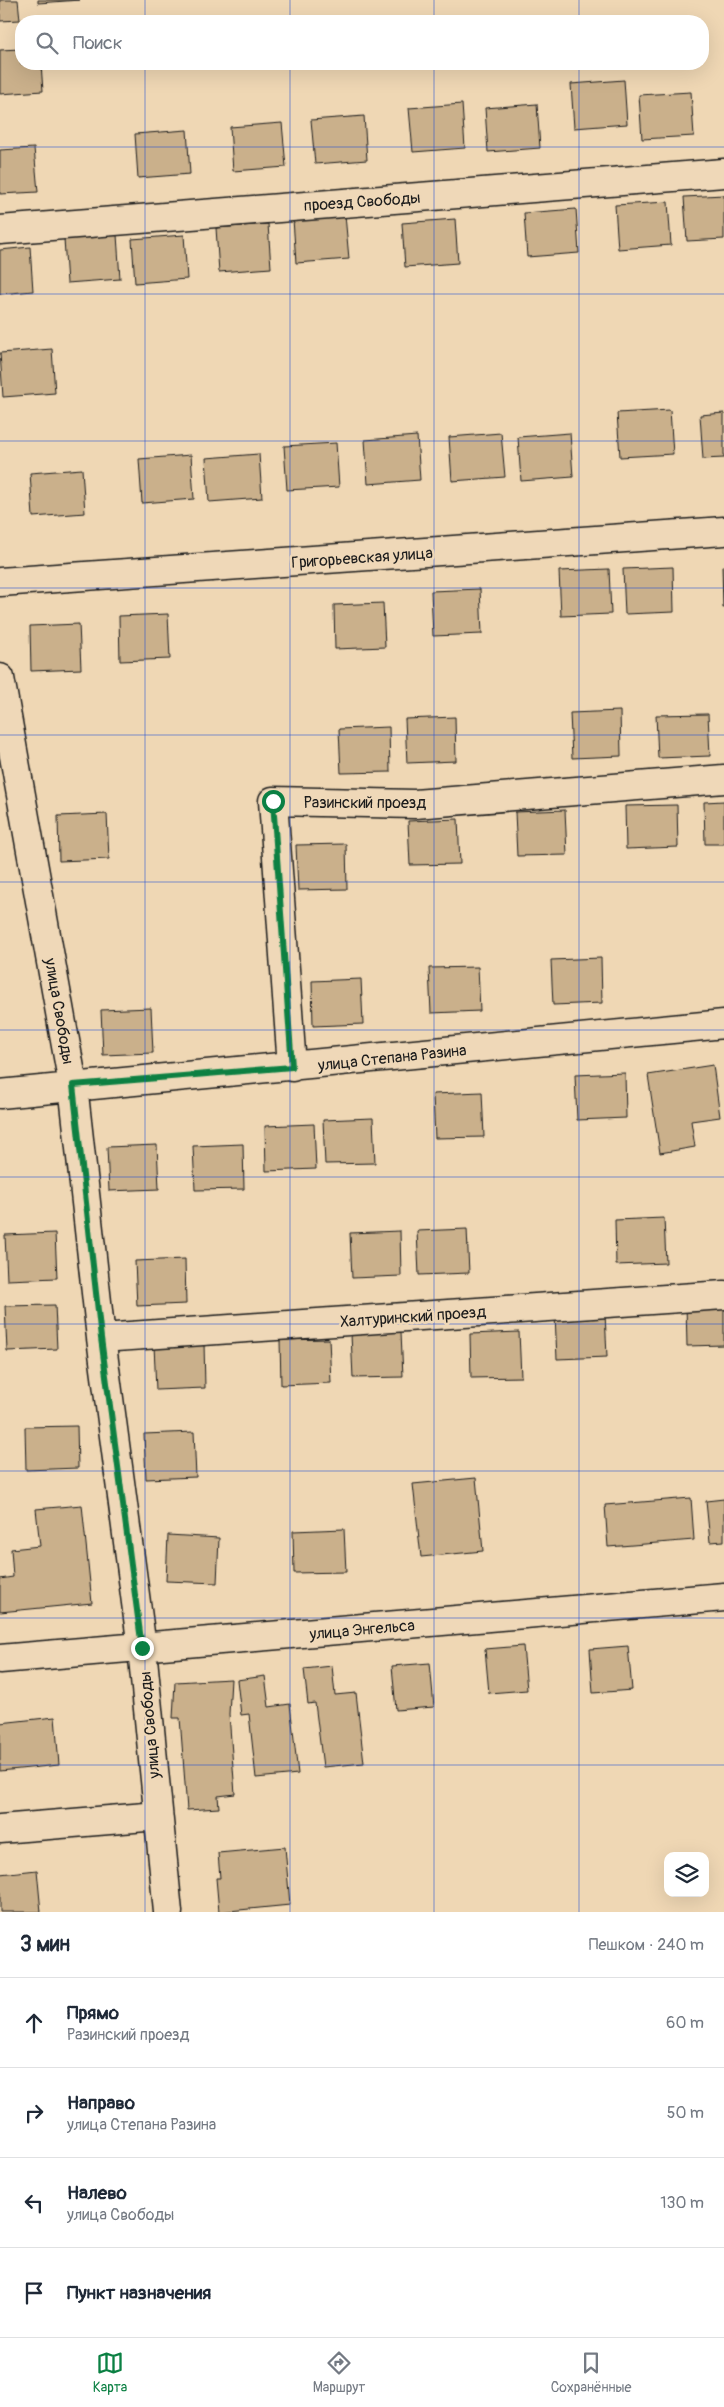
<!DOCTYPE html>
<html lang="ru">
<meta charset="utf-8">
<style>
:root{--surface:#fff;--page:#f2f2f3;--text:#1f2937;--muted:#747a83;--line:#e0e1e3;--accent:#0b8043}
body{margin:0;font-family:Pangolin,sans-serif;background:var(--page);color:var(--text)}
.controls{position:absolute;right:15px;bottom:15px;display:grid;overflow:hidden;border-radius:10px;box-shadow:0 5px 20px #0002}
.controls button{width:45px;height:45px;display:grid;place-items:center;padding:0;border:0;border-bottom:1px solid var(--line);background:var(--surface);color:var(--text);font:25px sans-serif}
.stop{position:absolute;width:15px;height:15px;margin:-11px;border:4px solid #0b8043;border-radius:50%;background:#fff}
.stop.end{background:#0b8043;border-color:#fff;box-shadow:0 1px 5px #0008}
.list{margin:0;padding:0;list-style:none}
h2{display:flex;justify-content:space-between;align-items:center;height:65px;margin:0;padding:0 20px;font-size:21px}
h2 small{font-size:16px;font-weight:400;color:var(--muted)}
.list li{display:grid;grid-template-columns:32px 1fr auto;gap:15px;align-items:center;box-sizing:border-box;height:90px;padding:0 20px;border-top:1px solid var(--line)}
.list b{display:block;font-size:19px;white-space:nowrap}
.list p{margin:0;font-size:16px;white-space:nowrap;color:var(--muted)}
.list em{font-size:16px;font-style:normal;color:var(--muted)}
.icon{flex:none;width:28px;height:28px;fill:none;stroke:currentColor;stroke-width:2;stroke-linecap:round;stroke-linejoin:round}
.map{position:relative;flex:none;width:724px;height:1912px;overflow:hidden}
.search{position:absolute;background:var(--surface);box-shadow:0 5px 20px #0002;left:15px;right:15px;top:15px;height:55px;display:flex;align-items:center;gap:12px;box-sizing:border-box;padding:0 18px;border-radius:20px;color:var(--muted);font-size:19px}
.sheet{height:425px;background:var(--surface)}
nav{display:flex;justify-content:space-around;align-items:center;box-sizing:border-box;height:70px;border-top:1px solid var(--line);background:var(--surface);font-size:14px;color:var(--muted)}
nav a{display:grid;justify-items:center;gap:2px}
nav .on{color:var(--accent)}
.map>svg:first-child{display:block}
</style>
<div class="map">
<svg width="724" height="1912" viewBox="0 0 724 1912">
<rect width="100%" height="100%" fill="#efd7b4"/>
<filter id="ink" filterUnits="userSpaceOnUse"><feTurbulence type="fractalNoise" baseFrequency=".02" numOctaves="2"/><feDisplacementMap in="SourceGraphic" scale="10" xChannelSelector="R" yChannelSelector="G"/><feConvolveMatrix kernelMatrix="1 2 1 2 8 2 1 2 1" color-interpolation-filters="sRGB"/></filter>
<g filter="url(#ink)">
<!-- building -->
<path fill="#cab08b" stroke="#1c1c1c" d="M0,0H18L20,20L0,21Z
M38,0H80L38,3Z
M21,49V64H41L43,91L0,94V50Z
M624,80L627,124L574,128L571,84Z
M691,92L694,136L642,139L639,95Z
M462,104L465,148L413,152L409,108Z
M537,104L540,148L488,152L485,108Z
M364,116L367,160L315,164L311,120Z
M282,123L286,167L233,171L230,127Z
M187,130L190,174L138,178L135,134Z
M34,148L38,192L0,194V150Z
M724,195V239L687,241L684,197Z
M668,202L671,245L618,249L615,205Z
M576,209L579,253L527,257L524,213Z
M345,215L349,259L296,263L293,219Z
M455,219L458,263L405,267L402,223Z
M268,224L271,268L219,272L216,228Z
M117,235L120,279L67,283L64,239Z
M184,235L187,279L135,283L132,239Z
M30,247L33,291L0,294V250Z
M52,349L55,393L3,397L0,353Z
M670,410L673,454L620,457L617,413Z
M724,413V458L703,459L700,415Z
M501,433L505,477L452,481L449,437Z
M570,433L573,477L521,481L518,437Z
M417,436L420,480L368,484L365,440Z
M336,443L339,487L287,490L284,446Z
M259,454L262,498L209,502L206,458Z
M191,455L194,499L142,503L139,459Z
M82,469L85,513L33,517L30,473Z
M722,566H724V608H723Z
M673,567L674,612L625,614L623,569Z
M609,569L611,614L561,616L559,571Z
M480,589L482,634L433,636L431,591Z
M383,603L385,647L335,649L334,605Z
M168,614L170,659L120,661L119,616Z
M79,624L81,669L31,671L30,626Z
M620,711L621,756L572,758L570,713Z
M708,714L710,756L658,758L656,715Z
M455,717L456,761L407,763L405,719Z
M389,727L390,772L341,773L339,729Z
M724,801V844H705L704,802Z
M677,805L678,847L626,849L625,806Z
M565,810L567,855L517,856L515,812Z
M107,814L109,859L59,861L58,816Z
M458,819L460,864L410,865L408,821Z
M346,844L347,889L298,890L296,845Z
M601,958L602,1003L553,1005L551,960Z
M478,967L480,1011L431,1013L429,968Z
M361,979L363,1024L313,1026L312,981Z
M151,1008L153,1053L103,1055L101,1010Z
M713,1065L720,1117L691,1121L695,1147L660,1153L648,1075Z
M625,1073L626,1118L577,1120L575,1075Z
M482,1092L484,1137L435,1138L433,1094Z
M373,1118L375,1163L325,1164L323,1120Z
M314,1124L316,1169L266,1171L265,1126Z
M243,1144L244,1189L195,1190L193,1146Z
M157,1145L159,1189L109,1191L107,1147Z
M664,1218L666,1263L616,1265L615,1220Z
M467,1229L469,1273L419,1275L417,1231Z
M400,1231L401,1276L352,1278L350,1233Z
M55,1233L57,1278L7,1280L5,1235Z
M185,1259L186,1304L137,1306L135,1261Z
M724,1302V1345L687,1346L686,1304Z
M55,1305L57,1349L7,1351L5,1306Z
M605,1313L607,1357L557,1359L555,1315Z
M401,1332L403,1377L353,1378L351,1334Z
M519,1332L521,1377L471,1378L470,1334Z
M329,1339L331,1383L281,1385L280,1340Z
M204,1343L205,1388L156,1390L154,1345Z
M77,1426L78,1468L26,1470L25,1427Z
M194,1432L196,1477L146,1479L144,1434Z
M476,1478L483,1551L421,1557L413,1484Z
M691,1498L694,1540L608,1547L605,1505Z
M724,1499V1541L710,1542L706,1501Z
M82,1505L92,1603L0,1612V1579L13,1577L11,1549L40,1546L36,1509Z
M344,1529L346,1572L294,1573L293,1531Z
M168,1535L219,1538L217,1583L166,1581Z
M523,1646L527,1690L489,1693L485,1649Z
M628,1646L632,1690L593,1693L590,1649Z
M430,1663L434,1707L396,1710L392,1666Z
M332,1666L335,1695L356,1693L364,1763L323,1767L315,1703L308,1704L304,1669Z
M265,1676L269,1707L290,1704L298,1774L256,1778L249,1714L241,1715L237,1680Z
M231,1679L229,1714L235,1794L218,1796L219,1808L187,1810L180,1718H173L175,1682Z
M55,1717L59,1765L0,1771V1723Z
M285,1847L290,1905L219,1912L216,1878H220L218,1853Z
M37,1870L41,1912H0V1874Z"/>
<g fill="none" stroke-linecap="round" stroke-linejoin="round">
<!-- minor casing -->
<g stroke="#1c1c1c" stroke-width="31">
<path id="minor" d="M0,230L724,173
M0,582L724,531
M0,678L73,1085L101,1338L142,1648L168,1912
M292,1067L273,801L415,804L724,779
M0,1094L724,1024
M101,1338L724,1295
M0,1659L724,1597
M0,1829L158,1816"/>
</g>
<!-- minor -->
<use href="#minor" stroke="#efd8b8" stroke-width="28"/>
</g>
</g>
<g fill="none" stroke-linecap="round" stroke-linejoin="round" filter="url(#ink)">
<!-- route -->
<path stroke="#0b8043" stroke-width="6" d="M142,1648L101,1338L73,1085L292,1067L273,801"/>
</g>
<!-- grid -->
<path fill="none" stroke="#1d4ed8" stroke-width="1" stroke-opacity="0.55" d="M145,0V21M290,0V21M434,0V21M579,0V21M145,64V1912M290,64V1912M434,64V1912M579,64V1912M0,147H724M0,294H724M0,441H724M0,588H724M0,735H724M0,882H724M0,1030H724M0,1177H724M0,1324H724M0,1471H724M0,1618H724M0,1765H724"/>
<g text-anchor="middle" stroke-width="5" stroke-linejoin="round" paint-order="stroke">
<!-- street labels -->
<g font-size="16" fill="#1c1c1c" stroke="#efd8b8">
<text transform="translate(362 201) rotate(-4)" y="6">проезд Свободы</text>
<text transform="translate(362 557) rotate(-4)" y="6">Григорьевская улица</text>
<text x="365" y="808">Разинский проезд</text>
<text transform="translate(60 1011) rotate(80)" y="6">улица Свободы</text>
<text transform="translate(392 1057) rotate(-6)" y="6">улица Степана Разина</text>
<text transform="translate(413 1316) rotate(-4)" y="6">Халтуринский проезд</text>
<text transform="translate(362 1629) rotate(-5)" y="6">улица Энгельса</text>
<text transform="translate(149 1725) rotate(-95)" y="6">улица Свободы</text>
</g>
</g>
</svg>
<div class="controls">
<button><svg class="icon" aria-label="layers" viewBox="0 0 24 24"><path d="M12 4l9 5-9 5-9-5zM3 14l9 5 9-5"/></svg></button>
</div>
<div class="stop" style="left:273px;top:801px"></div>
<div class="stop end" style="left:142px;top:1648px"></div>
<div class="search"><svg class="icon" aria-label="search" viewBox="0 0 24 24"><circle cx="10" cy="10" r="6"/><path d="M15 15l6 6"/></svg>Поиск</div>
</div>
<section class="sheet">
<h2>3 мин<small>Пешком · 240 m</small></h2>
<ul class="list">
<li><svg class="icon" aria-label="ahead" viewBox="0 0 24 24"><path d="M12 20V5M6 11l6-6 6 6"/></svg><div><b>Прямо</b><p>Разинский проезд</p></div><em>60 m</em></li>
<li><svg class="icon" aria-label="right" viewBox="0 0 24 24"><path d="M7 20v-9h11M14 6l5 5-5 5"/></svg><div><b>Направо</b><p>улица Степана Разина</p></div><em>50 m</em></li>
<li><svg class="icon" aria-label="left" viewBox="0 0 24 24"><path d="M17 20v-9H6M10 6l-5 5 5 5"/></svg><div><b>Налево</b><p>улица Свободы</p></div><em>130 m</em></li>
<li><svg class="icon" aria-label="arrive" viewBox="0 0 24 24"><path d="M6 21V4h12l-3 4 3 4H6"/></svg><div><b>Пункт назначения</b></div></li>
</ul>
</section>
<nav>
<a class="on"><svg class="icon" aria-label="map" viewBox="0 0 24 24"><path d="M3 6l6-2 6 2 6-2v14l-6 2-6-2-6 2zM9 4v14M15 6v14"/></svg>Карта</a>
<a><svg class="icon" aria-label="directions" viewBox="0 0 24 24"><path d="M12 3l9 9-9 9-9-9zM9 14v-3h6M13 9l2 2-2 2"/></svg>Маршрут</a>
<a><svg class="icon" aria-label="saved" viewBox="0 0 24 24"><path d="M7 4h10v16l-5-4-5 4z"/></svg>Сохранённые</a>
</nav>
